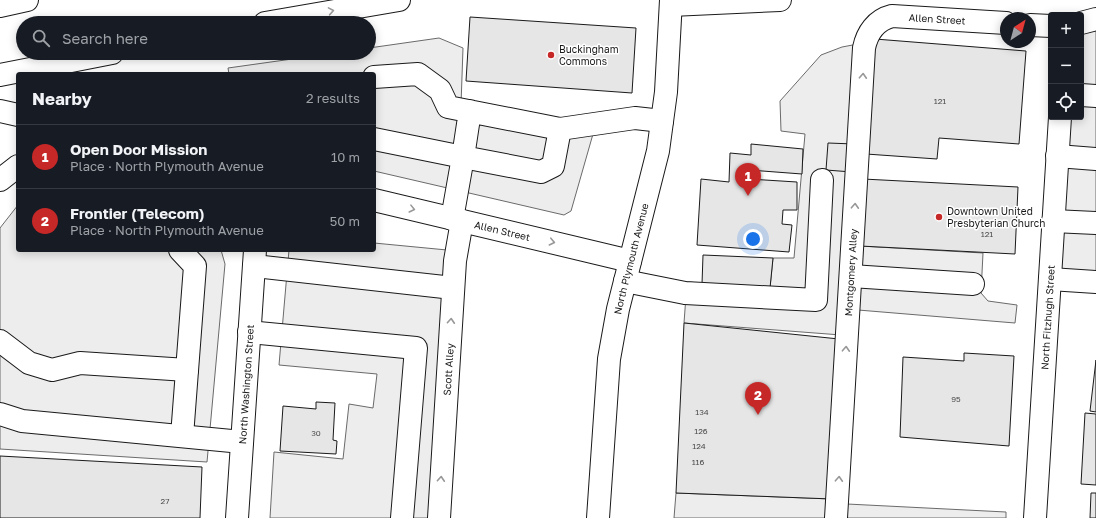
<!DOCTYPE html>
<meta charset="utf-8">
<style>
:root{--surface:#171b24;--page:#242831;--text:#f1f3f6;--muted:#9ea1a6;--line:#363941;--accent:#c62828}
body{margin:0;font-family:"Golos Text",sans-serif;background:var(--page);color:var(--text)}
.controls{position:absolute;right:12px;top:12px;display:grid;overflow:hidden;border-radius:4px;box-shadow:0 2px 10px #0003}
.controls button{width:36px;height:36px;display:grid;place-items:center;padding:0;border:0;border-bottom:1px solid var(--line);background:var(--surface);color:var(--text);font:20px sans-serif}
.compass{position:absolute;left:1000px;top:12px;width:36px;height:36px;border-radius:50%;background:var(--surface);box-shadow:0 2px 10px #0003;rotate:36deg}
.you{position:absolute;left:753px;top:239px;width:14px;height:14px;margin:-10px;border:3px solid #fff;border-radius:50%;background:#1a73e8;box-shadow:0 0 0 6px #1a73e833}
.badge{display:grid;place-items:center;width:26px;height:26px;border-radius:50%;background:var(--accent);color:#fff;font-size:13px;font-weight:700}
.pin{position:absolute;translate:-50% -33px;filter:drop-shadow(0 1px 2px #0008)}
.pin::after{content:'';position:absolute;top:21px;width:14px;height:12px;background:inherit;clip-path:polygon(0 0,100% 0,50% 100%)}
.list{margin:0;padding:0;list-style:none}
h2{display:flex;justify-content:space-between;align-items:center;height:52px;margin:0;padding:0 16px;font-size:17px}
h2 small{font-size:13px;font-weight:400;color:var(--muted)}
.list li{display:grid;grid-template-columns:26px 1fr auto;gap:12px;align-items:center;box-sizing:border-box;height:64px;padding:0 16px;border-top:1px solid var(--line)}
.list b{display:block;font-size:15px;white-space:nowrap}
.list p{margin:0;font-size:13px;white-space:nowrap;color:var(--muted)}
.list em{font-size:13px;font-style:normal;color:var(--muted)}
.icon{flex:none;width:22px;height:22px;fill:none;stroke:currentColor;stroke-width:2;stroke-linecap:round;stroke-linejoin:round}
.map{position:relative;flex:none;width:1096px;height:518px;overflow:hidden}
.search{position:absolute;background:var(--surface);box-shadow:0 2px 10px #0003;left:16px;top:16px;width:360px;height:44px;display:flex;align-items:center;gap:10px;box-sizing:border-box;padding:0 14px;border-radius:22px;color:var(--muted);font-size:15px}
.panel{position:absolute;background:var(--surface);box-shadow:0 2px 10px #0003;left:16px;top:72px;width:360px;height:180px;border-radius:4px}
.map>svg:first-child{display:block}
</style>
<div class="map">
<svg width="1096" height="518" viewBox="0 0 1096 518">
<rect width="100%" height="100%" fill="#fff"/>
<!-- parking -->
<path fill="#ededed" stroke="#6a6a6a" d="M1081,29L1096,30V282L1050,279L1060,117H1081Z
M439,38L463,48L461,105L534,118L583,121L599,113L571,211L564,215L374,171V74H229L228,68L335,53H369V48Z
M858,44L841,335L684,323L687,282L770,288L773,258H794L805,134L781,131L780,101L821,55L842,47Z
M18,205V250H221L225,264L207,462L0,449V228Z
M374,243L447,250L431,518H270L274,452L343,459L349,404L373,408L377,374L279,365L289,250H374Z
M860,246L983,253L981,293L988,301L1017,305L1015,323L858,310Z
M676,493L832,499L831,518H674Z
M847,504L1006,512V518H847Z"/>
<!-- building -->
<path fill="#e6e6e6" stroke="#1a1a1a" d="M470,17L636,28L632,93L466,81Z
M875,39L1026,51L1019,144L939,138L937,159L866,154Z
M828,143L854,144L852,172L826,170Z
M751,144L803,149L802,174L749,170V179L797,182V210H783L782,224L792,225L789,252L697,245L701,179L729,182L730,153L751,155Z
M863,179L1018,187L1015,254L860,246Z
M703,255L773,258L770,288L702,284Z
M684,323L839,339L832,499L676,493Z
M964,353L1014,356L1009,446L900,437L903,357L964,361Z
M1096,360V412L1090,411Z
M316,402L335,403L333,440L337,441L336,454L280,451L283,406L316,409Z
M1085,413L1096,414V485L1081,484Z
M0,456L202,467L200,518H0Z
M1091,493H1096V518H1090Z"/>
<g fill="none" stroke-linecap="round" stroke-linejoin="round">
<!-- minor casing -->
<g stroke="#1a1a1a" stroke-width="24">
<g id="minor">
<path d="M1081,23L1096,19"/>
<path d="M1030,25L1051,26"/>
<path d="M374,77L418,74L440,90L448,107L560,129L553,166L541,172L463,157L470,111"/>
<path d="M1081,95L1096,96"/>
<path d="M560,129L635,118L662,121"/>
<path d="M374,139L463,157L452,219"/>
<path d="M1057,156L1096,159"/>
<path d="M0,180L18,166"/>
<path d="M1053,221L1096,223"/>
<path d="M180,250L195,266L182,436"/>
<path d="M254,266L453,288"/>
<path d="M851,276L973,284"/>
<path d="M1050,279L1096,282"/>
<path d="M625,281L685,293L816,300L822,180"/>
<path d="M249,332L416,348L402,518"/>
<path d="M0,341L29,363L52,370L80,363L187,370"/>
<path d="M0,414L22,421L242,442"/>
<path id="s1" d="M237,518L255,250"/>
<path id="s2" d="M439,518L455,261L462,221"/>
<path id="s3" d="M836,518L864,48C867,33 876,20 892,16L1006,23"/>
<path id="s4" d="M1035,518L1060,117"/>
</g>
</g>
<!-- major casing -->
<g stroke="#1a1a1a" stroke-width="24">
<g id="major">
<path d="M671,5L780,0"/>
<path id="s5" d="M374,200L630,261"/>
<path id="s6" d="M598,518L609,359L618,309L658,151L666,92L671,0"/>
</g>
</g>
<!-- highway casing -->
<g stroke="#1a1a1a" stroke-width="24">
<path id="highway" d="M0,6L27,0
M265,23L399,0
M0,75L112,53
M0,111L18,115"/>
</g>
<!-- minor -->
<use href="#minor" stroke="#fff" stroke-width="22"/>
<!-- major -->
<use href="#major" stroke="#fff" stroke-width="22"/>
<!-- highway -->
<use href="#highway" stroke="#fff" stroke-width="22"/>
</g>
<!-- one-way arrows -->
<defs><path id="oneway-chevron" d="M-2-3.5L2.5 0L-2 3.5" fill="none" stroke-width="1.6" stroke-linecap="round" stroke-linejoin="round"/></defs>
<g stroke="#989898">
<use href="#oneway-chevron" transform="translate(331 11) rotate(-10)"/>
<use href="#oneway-chevron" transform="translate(863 76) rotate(-87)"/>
<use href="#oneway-chevron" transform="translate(855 206) rotate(-87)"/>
<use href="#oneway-chevron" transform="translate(412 209) rotate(14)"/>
<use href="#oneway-chevron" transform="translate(552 242) rotate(13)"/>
<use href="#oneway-chevron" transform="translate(451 321) rotate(-86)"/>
<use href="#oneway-chevron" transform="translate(846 349) rotate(-87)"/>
<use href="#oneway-chevron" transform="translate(441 479) rotate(-86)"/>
<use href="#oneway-chevron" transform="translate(839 479) rotate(-87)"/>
</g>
<!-- markers -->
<g fill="#c62828" stroke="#fff" stroke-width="1.5">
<circle cx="551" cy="55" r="4"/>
<circle cx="939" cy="217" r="4"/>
</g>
<g text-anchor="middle" stroke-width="3" stroke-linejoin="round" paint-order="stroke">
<!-- number labels -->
<g font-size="8" fill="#4d4d4d">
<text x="940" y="104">121</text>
<text x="987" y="237">121</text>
<text x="956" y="402">95</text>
<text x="702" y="415">134</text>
<text x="701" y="434">126</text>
<text x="316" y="436">30</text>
<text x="699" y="449">124</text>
<text x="698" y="465">116</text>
<text x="165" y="504">27</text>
</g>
<!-- street labels -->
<g font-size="10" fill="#1a1a1a" stroke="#fff">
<text dy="4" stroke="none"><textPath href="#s3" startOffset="561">Allen Street</textPath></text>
<text dy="4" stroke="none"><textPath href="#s5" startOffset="132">Allen Street</textPath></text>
<text dy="4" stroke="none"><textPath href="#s6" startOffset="262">North Plymouth Avenue</textPath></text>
<text dy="4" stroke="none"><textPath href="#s3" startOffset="246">Montgomery Alley</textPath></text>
<text dy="4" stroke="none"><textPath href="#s4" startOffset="201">North Fitzhugh Street</textPath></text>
<text dy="4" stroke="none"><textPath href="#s2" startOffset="149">Scott Alley</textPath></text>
<text dy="4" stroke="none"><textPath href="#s1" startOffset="134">North Washington Street</textPath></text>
</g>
<!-- poi labels -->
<g font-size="10" fill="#1a1a1a" stroke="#fff" text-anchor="start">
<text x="559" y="53">Buckingham<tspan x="559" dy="12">Commons</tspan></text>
<text x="947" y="215">Downtown United<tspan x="947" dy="12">Presbyterian Church</tspan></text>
</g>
</g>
</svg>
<div class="controls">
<button>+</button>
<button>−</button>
<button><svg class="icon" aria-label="locate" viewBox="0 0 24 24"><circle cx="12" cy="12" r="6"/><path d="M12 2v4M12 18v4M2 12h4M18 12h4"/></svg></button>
</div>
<svg class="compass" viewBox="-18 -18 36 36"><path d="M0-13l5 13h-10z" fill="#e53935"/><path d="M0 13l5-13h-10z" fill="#9ea1a6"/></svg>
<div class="you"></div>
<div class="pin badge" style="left:748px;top:196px">1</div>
<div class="pin badge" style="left:758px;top:415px">2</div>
<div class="search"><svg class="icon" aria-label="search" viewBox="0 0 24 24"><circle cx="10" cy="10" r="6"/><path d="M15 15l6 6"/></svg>Search here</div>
<section class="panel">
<h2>Nearby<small>2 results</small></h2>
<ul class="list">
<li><span class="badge">1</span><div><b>Open Door Mission</b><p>Place · North Plymouth Avenue</p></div><em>10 m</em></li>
<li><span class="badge">2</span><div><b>Frontier (Telecom)</b><p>Place · North Plymouth Avenue</p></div><em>50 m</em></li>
</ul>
</section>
</div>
